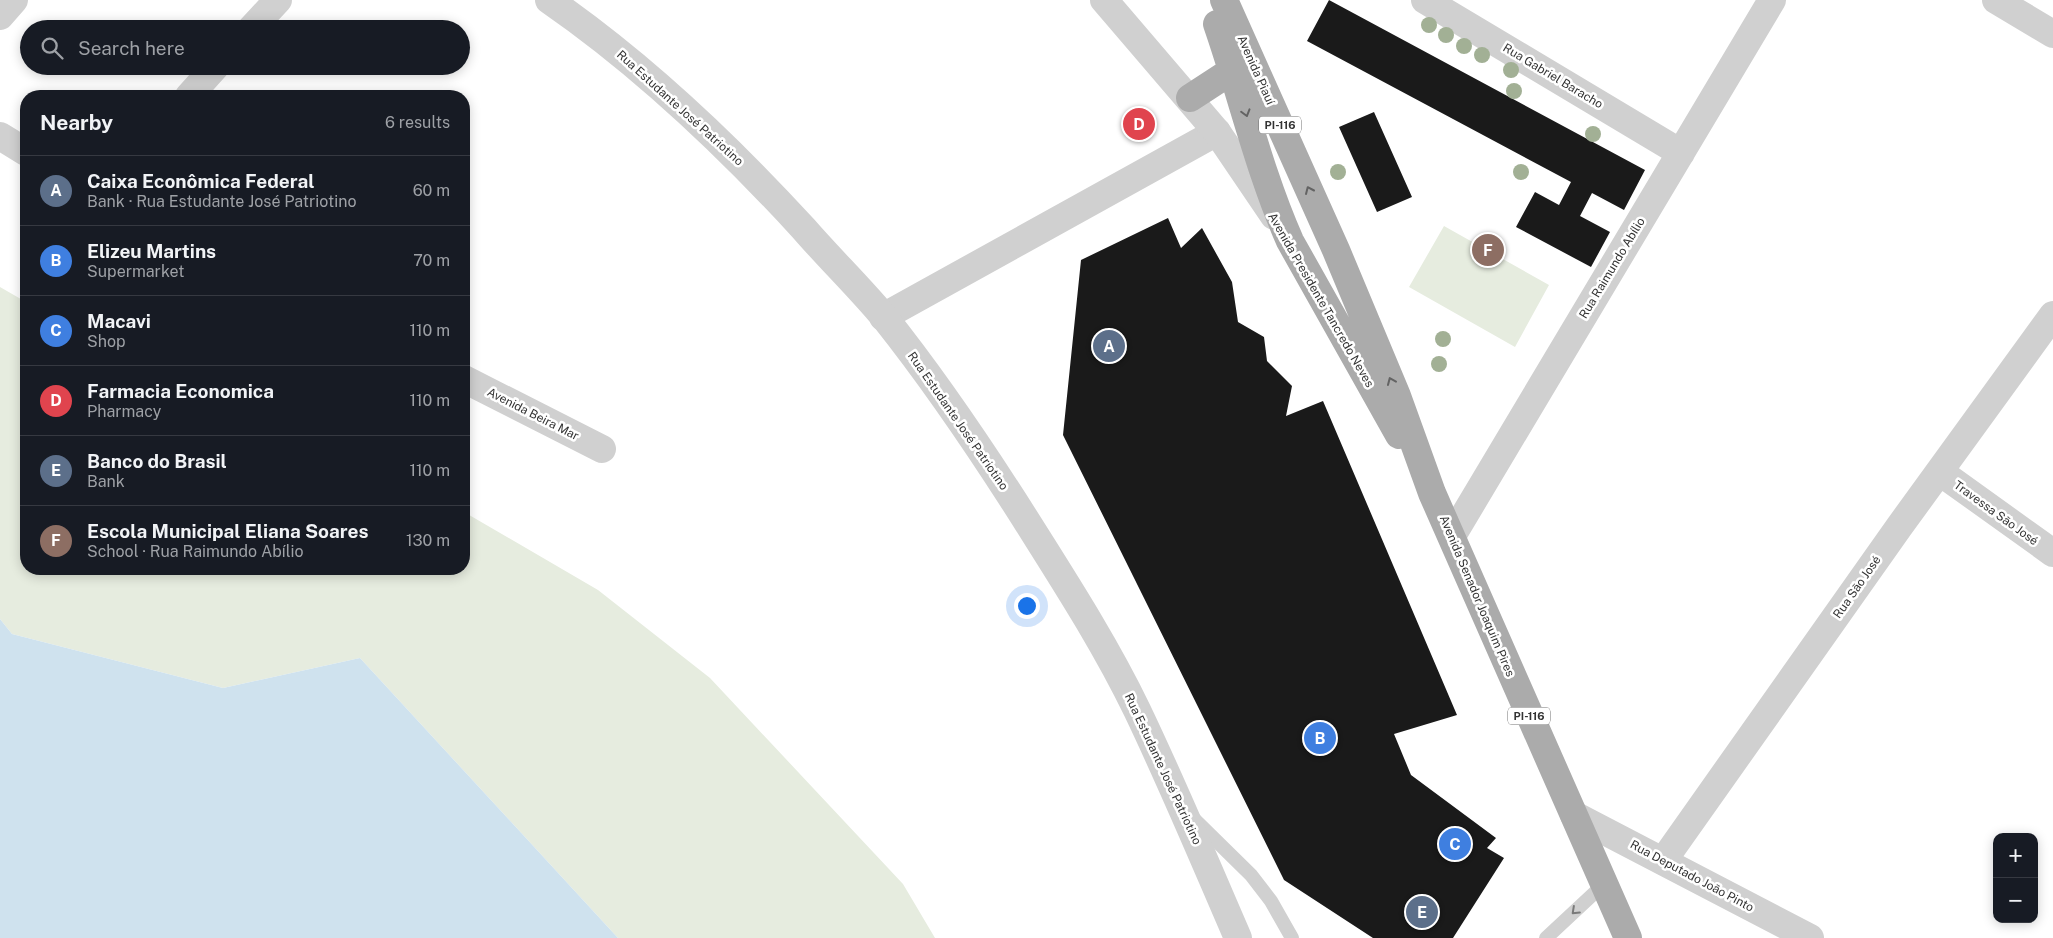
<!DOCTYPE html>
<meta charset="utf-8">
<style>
:root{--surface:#171b24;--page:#242831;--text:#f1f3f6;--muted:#9ea1a6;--line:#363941;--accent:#1a73e8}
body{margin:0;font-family:"Public Sans",sans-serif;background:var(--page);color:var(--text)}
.controls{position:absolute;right:15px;bottom:15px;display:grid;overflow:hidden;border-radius:10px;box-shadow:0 2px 12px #0003}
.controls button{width:45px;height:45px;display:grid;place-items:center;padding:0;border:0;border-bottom:1px solid var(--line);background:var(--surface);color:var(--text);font:25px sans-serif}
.you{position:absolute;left:1026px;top:605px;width:18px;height:18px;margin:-12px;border:4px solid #fff;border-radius:50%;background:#1a73e8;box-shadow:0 0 0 8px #1a73e833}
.badge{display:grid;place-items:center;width:32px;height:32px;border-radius:50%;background:var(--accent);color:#fff;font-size:16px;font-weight:700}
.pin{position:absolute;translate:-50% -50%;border:2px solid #fff;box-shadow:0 1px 5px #0006}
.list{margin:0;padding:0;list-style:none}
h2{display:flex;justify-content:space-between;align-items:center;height:65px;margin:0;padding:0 20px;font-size:21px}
h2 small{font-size:16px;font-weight:400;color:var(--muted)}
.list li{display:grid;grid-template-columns:32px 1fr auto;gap:15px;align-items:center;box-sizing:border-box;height:70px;padding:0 20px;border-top:1px solid var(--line)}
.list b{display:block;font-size:19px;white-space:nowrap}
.list p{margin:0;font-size:16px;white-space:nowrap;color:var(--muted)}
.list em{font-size:16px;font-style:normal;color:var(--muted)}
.icon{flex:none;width:28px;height:28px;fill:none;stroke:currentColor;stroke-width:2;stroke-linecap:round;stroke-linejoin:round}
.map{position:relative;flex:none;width:2053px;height:938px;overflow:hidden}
.search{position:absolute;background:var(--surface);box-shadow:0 2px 12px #0003;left:20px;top:20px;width:450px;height:55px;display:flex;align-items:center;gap:12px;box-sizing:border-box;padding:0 18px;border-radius:28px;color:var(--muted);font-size:19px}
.panel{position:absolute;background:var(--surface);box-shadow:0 2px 12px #0003;left:20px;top:90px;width:450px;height:485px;border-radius:20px}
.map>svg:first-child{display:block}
</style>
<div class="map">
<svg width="2053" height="938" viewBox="0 0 2053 938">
<rect width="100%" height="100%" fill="#fff"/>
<!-- green -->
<path fill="#e6ecdf" d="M1444,226L1549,285L1515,347L1409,287Z
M0,287L26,302V569H464V512L598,590L710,678L903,884L935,938H618L360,658L223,688L12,634L0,619Z"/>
<!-- water -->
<path fill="#cfe2ee" d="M0,619L12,634L223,688L360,658L618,938H0Z"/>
<!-- building -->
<path fill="#1a1a1a" d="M1329,0L1645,170L1624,210L1592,193L1580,216L1610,232L1591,267L1516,227L1535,192L1559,205L1571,182L1307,41Z
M1374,112L1412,197L1377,212L1339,127Z
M1168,218L1181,248L1202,228L1232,282L1238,322L1264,337L1267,361L1292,386L1286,416L1323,401L1457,715L1394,734L1411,775L1496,838L1487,848L1504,858L1453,938H1373L1284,880L1063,435L1081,260Z"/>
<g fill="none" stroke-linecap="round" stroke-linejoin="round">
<!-- service -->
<path stroke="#d0d0d0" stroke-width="14" d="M1193,818L1251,875L1271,901L1292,938
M1546,938L1604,884"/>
<!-- minor -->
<path stroke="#d0d0d0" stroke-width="28" d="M1425,0L1681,153
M1996,0L2053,34
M0,16L14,0
M251,29L278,0
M189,96L216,66
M0,136L26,152
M883,317L1217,132
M464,379L602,449
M1940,472L2053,553
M1452,536L1772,0
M1663,861L1899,527L2053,315"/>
<!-- tertiary -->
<path stroke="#d0d0d0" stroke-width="28" d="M549,0C643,65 727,145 804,229C830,259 859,287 884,317C939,386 989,461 1036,536C1072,593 1108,650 1137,710C1173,785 1205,862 1238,938
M1104,0L1217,132L1274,216
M1574,815L1810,938"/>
<!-- primary -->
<path stroke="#ababab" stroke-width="28" d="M1224,0L1336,250L1397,396L1432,493L1628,938
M1217,24C1242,96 1259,171 1290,241L1399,435
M1190,98L1233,70"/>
</g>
<!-- trees -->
<g fill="#a2b095">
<circle cx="1429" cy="25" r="8"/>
<circle cx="1446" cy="35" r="8"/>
<circle cx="1464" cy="46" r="8"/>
<circle cx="1482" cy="55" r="8"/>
<circle cx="1511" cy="70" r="8"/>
<circle cx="1514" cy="91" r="8"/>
<circle cx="1593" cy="134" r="8"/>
<circle cx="1338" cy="172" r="8"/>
<circle cx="1521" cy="172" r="8"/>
<circle cx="1443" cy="339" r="8"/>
<circle cx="1439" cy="364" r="8"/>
</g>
<!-- one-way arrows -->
<defs><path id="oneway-chevron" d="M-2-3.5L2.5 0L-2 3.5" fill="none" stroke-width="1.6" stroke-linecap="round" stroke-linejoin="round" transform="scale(1.25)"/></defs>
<g stroke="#636363">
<use href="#oneway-chevron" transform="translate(1246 113) rotate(74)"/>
<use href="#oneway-chevron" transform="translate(1309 190) rotate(-114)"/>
<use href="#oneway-chevron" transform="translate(1391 381) rotate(-113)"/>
</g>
<use stroke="#7a7a7a" href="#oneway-chevron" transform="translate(1575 911) rotate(137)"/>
<g text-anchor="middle" stroke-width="5" stroke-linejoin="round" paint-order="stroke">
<!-- shield labels -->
<g fill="#fff" stroke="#707070" stroke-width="1">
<rect x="1259" y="116.5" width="42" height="17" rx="4"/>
<rect x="1508" y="707.5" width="42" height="17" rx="4"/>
</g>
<g font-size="11" font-weight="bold" fill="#333">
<text x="1280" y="129">PI-116</text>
<text x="1529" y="720">PI-116</text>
</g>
<!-- street labels -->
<g font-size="12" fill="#333" stroke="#fff">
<text transform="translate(1256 70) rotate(66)" y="4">Avenida Piauí</text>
<text transform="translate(1553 76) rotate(31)" y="4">Rua Gabriel Baracho</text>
<text transform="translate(680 108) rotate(42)" y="4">Rua Estudante José Patriotino</text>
<text transform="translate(1612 268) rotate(-59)" y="4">Rua Raimundo Abílio</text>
<text transform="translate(1321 300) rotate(60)" y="4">Avenida Presidente Tancredo Neves</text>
<text transform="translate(533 414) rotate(27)" y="4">Avenida Beira Mar</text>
<text transform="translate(958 421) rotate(55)" y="4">Rua Estudante José Patriotino</text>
<text transform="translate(1996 513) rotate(36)" y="4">Travessa São José</text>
<text transform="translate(1857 587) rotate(-55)" y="4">Rua São José</text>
<text transform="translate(1477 596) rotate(67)" y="4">Avenida Senador Joaquim Pires</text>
<text transform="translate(1163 769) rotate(65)" y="4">Rua Estudante José Patriotino</text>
<text transform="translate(1692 876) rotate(28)" y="4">Rua Deputado João Pinto</text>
</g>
</g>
</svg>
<div class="controls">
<button>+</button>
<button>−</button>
</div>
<div class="you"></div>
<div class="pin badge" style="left:1109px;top:346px;background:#5c6f8a">A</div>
<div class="pin badge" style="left:1320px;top:738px;background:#3f7fe0">B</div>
<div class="pin badge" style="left:1455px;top:844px;background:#3f7fe0">C</div>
<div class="pin badge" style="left:1139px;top:124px;background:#e0444e">D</div>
<div class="pin badge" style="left:1422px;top:912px;background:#5c6f8a">E</div>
<div class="pin badge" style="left:1488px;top:250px;background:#8d6e63">F</div>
<div class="search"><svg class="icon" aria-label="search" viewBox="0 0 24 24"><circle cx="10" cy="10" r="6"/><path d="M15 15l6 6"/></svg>Search here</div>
<section class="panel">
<h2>Nearby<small>6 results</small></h2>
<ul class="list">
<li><span class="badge" style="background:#5c6f8a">A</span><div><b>Caixa Econômica Federal</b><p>Bank · Rua Estudante José Patriotino</p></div><em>60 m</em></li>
<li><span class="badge" style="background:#3f7fe0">B</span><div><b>Elizeu Martins</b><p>Supermarket</p></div><em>70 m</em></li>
<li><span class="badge" style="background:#3f7fe0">C</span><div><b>Macavi</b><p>Shop</p></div><em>110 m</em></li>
<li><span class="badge" style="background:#e0444e">D</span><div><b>Farmacia Economica</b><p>Pharmacy</p></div><em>110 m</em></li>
<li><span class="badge" style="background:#5c6f8a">E</span><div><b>Banco do Brasil</b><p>Bank</p></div><em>110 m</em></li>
<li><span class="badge" style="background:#8d6e63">F</span><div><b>Escola Municipal Eliana Soares</b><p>School · Rua Raimundo Abílio</p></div><em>130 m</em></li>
</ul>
</section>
</div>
